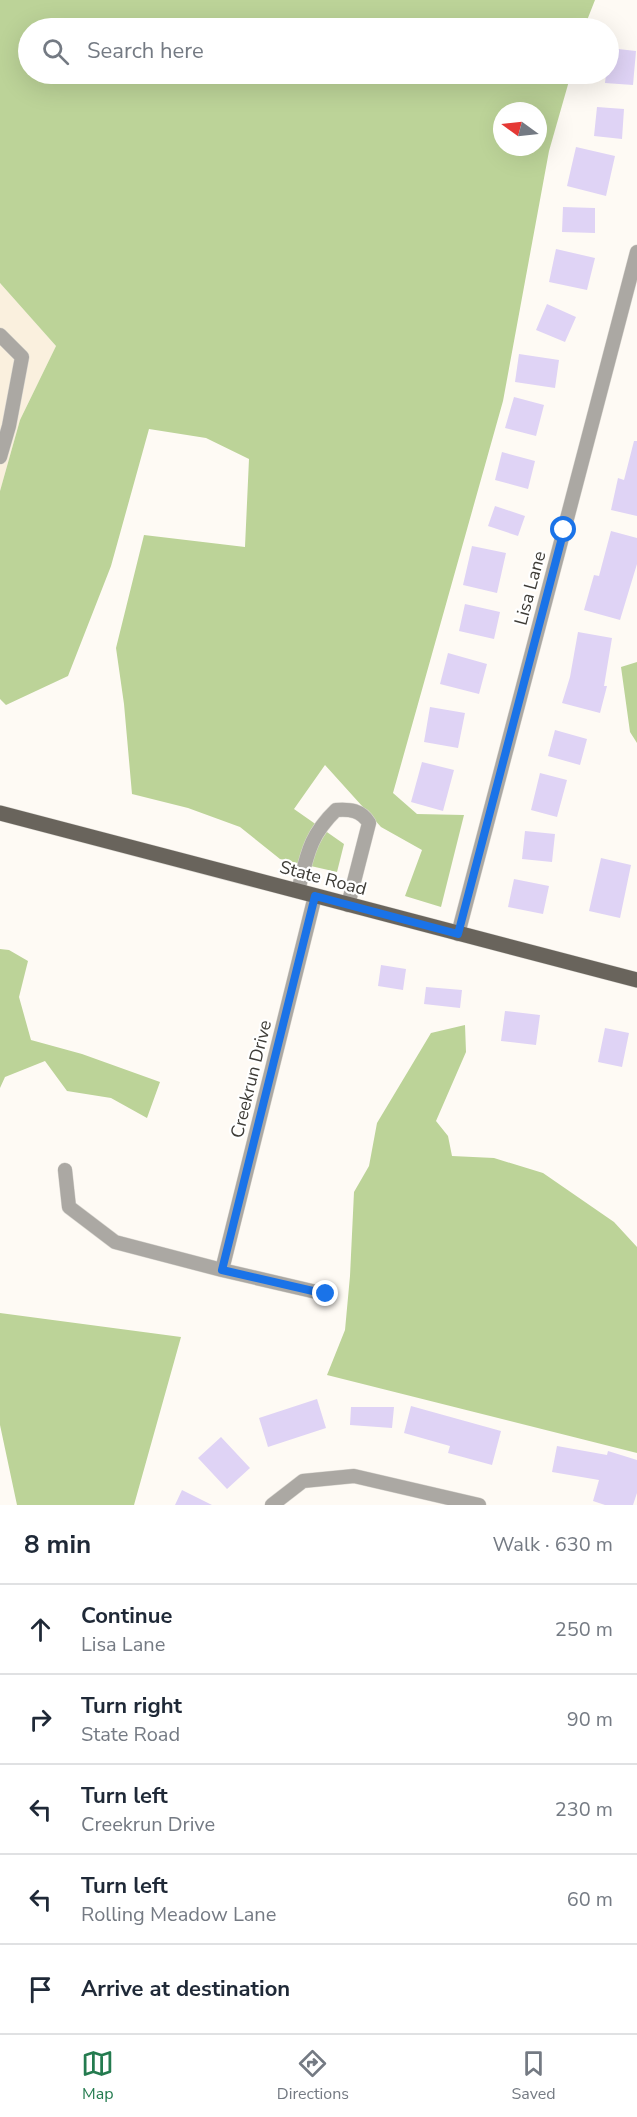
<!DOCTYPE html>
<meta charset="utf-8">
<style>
:root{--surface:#fff;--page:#f2f2f3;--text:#1f2937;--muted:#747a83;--line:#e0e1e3;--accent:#247b4f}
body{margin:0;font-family:"Nunito Sans",sans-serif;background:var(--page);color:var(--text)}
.compass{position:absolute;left:493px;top:102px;width:54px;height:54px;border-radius:50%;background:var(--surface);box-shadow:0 6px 24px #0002;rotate:285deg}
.stop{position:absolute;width:18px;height:18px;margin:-14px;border:4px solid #1a73e8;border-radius:50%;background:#fff}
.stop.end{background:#1a73e8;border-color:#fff;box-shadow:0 2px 6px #0008}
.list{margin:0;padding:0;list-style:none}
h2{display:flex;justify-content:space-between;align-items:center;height:78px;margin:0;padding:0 24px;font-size:26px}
h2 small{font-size:20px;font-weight:400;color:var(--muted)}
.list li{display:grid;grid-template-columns:39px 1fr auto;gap:18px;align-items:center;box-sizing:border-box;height:90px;padding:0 24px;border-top:2px solid var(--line)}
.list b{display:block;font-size:22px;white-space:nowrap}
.list p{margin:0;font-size:20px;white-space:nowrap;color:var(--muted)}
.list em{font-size:20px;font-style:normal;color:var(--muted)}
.icon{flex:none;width:33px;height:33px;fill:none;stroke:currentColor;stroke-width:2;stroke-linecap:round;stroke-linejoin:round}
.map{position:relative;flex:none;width:637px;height:1505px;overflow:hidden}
.search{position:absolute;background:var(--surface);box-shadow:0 6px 24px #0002;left:18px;right:18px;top:18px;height:66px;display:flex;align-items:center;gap:15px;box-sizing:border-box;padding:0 21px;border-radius:33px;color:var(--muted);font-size:22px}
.sheet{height:528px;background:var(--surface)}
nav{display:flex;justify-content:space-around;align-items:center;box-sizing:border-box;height:84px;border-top:2px solid var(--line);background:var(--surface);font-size:16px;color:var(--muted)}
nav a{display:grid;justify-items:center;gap:3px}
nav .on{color:var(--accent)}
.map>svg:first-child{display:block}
</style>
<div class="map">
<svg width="637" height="1505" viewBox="0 0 637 1505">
<rect width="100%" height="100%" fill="#fefaf4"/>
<!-- built -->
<path fill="#faf0de" d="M0,283L56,346L20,420L0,491Z"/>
<!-- green -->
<path fill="#bcd398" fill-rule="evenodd" d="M0,0H595L584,28H28V74H571L549,151L503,401L393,793L417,814L464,815L441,907L405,896L422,850L381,827L325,765L294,809L344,844L337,872L280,859L240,827L188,808L132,794L124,704L116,648L144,535L245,547L249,459L206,438L149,429L111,566L68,676L6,705L0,699V491L20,420L56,346L0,283ZM502,111H538V147H502Z
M637,662V743L630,732L621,667Z
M0,949L9,950L28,961L19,997L31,1040L82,1054L160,1082L147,1118L111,1098L67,1091L45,1061L5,1077L0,1088Z
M465,1025L466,1052L436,1121L448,1136L452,1156L494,1158L543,1173L614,1222L637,1247V1453L327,1375L345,1330L350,1276L354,1192L369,1166L377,1123L431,1033Z
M0,1313L181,1337L134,1505H17L0,1425Z"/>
<!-- building -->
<path fill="#dfd3f5" d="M609,48L636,51L633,85L605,83L606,74H609Z
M597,107L624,109L622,139L594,136Z
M576,147L615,156L606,196L567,186Z
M563,207L595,208V233L562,232Z
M556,249L595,258L587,290L549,282Z
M547,304L576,317L565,342L536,330Z
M519,354L559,360L555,388L515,382Z
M514,397L544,405L536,436L505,428Z
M634,441H637V516L611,510L618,478L624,480Z
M502,452L535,461L528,489L495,480Z
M495,506L525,516L518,536L488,526Z
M611,531L637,538V564L620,620L584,610L594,575L599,576Z
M472,546L506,553L497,593L463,585Z
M465,604L500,612L494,639L459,631Z
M578,632L612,638L604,686H607L600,713L562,703L570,677Z
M448,653L487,664L479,694L440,684Z
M430,707L465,713L458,748L424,742Z
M555,730L587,739L580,765L548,756Z
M422,762L454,770L443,811L411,802Z
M540,773L567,780L557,817L531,810Z
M525,831L555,834L552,862L522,859Z
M601,858L631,865L620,918L589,911Z
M514,879L549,886L543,914L508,907Z
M381,965L406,969L403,990L378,986Z
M426,987L462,990L460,1008L424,1004Z
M505,1011L540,1015L536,1045L501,1041Z
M605,1028L629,1033L622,1067L598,1062Z
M317,1399L326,1428L268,1447L259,1418Z
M411,1406L501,1431L492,1465L448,1453L450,1446L404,1433Z
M351,1407H394L392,1428L350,1425Z
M221,1437L250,1468L227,1489L198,1458Z
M557,1446L607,1455L608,1451L637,1460V1493L633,1505H605L593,1501L599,1480L552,1472Z
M182,1490L212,1505H175Z"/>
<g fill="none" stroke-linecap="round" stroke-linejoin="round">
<!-- minor casing -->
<g stroke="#dbd8d2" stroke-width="15">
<path id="minor" d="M0,335L22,357L9,426L0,457
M298,891C307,856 309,836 336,810C350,809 361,810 369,823L348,905
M458,934L637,252
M65,1170L69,1207L115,1242L222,1270L325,1294
M222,1270L315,896
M272,1505L303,1481L354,1476L479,1505"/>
</g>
<!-- major casing -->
<g stroke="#dbd8d2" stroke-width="16">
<path id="major" d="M0,813L637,980"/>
</g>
<!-- minor -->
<use href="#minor" stroke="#aba8a3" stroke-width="14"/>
<!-- major -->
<use href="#major" stroke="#69645c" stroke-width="15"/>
</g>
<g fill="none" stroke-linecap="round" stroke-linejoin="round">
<!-- route -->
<path stroke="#1a73e8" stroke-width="8" d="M326,1294L222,1270L315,896L458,934L564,530"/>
</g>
<g text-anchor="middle" stroke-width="4.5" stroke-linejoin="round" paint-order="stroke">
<!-- street labels -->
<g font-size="18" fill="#3e3c37" stroke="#fff">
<text transform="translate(530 588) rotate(-75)" y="6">Lisa Lane</text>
<text transform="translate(323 878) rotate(15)" y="6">State Road</text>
<text transform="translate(251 1079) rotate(-76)" y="6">Creekrun Drive</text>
</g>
</g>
</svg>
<svg class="compass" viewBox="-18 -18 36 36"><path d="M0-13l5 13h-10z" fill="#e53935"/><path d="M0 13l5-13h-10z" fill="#747a83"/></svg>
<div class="stop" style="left:564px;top:530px"></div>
<div class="stop end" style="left:326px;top:1294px"></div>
<div class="search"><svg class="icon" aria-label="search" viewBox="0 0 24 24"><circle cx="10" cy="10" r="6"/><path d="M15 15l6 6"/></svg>Search here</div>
</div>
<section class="sheet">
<h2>8 min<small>Walk · 630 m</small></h2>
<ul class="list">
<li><svg class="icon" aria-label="ahead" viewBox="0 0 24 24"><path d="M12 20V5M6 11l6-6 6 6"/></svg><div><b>Continue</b><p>Lisa Lane</p></div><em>250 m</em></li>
<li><svg class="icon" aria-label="right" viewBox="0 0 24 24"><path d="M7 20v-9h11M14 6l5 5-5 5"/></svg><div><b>Turn right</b><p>State Road</p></div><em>90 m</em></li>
<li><svg class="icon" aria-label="left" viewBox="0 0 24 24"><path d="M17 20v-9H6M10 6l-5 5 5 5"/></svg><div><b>Turn left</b><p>Creekrun Drive</p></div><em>230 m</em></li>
<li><svg class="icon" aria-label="left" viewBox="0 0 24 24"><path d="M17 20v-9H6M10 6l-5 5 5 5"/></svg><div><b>Turn left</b><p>Rolling Meadow Lane</p></div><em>60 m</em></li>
<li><svg class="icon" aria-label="arrive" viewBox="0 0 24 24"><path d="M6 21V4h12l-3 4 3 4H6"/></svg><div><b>Arrive at destination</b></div></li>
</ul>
</section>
<nav>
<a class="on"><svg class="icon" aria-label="map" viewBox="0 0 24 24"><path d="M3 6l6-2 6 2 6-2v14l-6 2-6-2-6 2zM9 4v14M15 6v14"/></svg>Map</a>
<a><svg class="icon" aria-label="directions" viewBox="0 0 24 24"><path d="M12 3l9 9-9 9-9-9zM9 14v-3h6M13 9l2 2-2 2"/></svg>Directions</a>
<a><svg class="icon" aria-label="saved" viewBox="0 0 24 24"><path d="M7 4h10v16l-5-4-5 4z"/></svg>Saved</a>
</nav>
